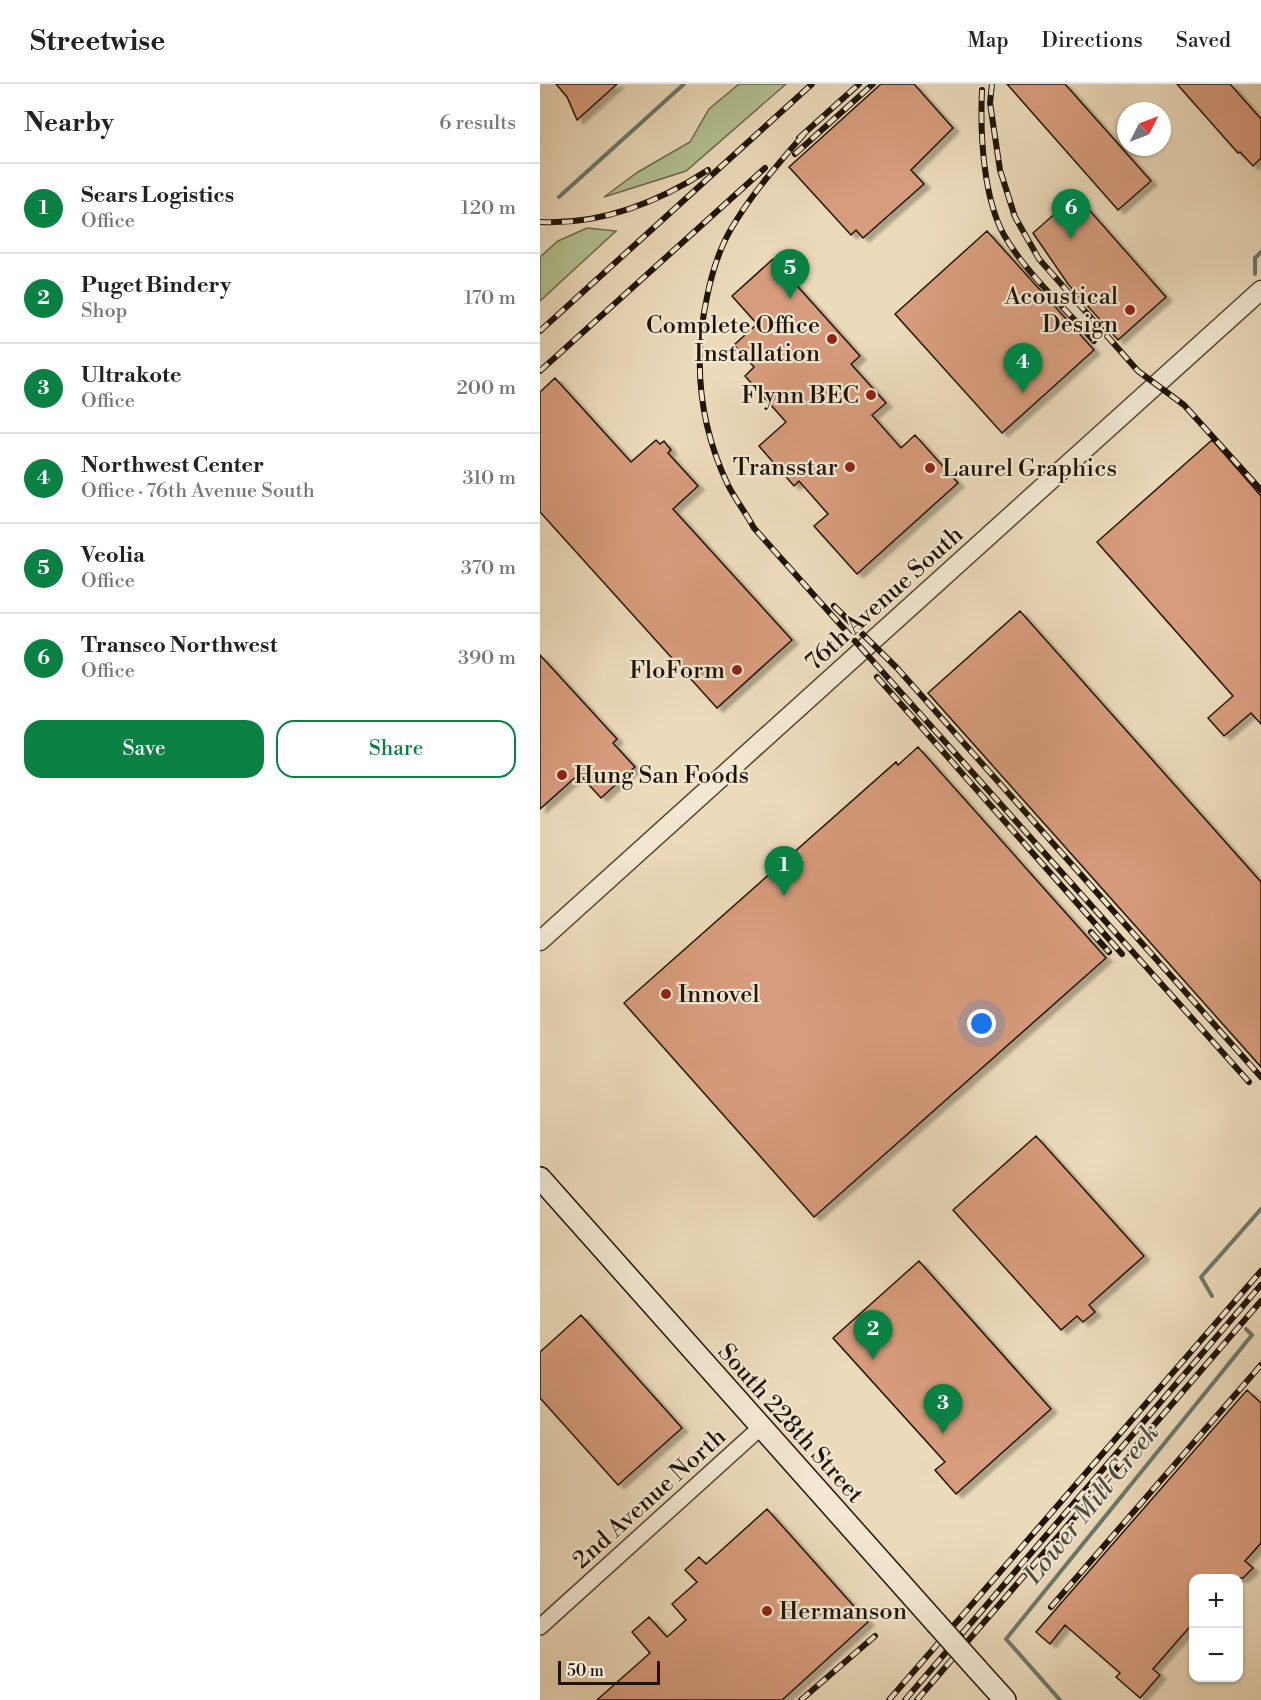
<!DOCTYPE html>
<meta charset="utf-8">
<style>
:root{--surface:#fff;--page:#f2f2f2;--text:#222;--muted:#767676;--line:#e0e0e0;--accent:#0b8043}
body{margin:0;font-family:"Libre Bodoni",serif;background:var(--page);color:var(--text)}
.controls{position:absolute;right:18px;bottom:18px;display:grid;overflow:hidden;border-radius:12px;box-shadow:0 2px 4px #0004}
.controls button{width:54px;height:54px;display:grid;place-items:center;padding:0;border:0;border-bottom:2px solid var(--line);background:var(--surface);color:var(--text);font:30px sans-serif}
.compass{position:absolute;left:577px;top:18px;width:54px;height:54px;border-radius:50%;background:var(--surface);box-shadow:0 2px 4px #0004;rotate:48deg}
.scale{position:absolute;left:18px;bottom:15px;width:102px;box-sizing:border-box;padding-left:6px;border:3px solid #201406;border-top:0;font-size:16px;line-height:21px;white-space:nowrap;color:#201406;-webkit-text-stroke:4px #f3e8d3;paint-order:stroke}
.you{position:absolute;left:442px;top:940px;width:21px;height:21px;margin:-15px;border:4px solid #fff;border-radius:50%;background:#1a73e8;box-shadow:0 0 0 9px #1a73e833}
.badge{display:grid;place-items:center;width:39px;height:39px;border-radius:50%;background:var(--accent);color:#fff;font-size:20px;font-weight:700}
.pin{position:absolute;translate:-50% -50px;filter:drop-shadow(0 2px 3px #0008)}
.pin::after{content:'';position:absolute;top:32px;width:21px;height:18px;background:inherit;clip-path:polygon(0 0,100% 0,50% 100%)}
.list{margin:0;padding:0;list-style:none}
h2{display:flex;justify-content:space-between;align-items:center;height:78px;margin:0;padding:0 24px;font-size:26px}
h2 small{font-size:20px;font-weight:400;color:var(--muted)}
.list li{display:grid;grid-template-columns:39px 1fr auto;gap:18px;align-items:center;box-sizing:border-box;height:90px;padding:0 24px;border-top:2px solid var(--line)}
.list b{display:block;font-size:22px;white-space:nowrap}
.list p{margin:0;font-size:20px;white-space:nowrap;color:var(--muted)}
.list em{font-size:20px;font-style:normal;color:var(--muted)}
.actions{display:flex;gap:12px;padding:18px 24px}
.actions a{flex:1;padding:14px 0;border:2px solid var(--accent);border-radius:18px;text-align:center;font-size:21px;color:var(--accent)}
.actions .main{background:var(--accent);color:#fff}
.map{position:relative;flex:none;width:721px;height:1616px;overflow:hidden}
header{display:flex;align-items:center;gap:36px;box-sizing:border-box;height:84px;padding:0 30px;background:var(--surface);border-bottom:2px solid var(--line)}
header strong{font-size:28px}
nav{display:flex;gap:33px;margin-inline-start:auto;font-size:21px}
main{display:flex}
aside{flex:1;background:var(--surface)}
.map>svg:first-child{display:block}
</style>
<header>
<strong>Streetwise</strong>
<nav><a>Map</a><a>Directions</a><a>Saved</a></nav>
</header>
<main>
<aside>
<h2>Nearby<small>6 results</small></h2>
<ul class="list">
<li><span class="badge">1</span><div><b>Sears Logistics</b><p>Office</p></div><em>120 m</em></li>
<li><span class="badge">2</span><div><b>Puget Bindery</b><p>Shop</p></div><em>170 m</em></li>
<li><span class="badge">3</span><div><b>Ultrakote</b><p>Office</p></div><em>200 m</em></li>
<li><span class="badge">4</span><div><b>Northwest Center</b><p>Office · 76th Avenue South</p></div><em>310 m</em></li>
<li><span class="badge">5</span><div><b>Veolia</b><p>Office</p></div><em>370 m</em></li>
<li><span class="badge">6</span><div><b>Transco Northwest</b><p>Office</p></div><em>390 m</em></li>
</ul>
<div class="actions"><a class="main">Save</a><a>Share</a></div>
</aside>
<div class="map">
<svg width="721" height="1616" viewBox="0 0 721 1616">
<defs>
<filter id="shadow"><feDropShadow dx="6" dy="4" stdDeviation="1.5" flood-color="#0004"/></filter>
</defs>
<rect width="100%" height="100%" fill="#ecdbbb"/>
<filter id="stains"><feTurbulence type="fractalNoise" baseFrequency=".00333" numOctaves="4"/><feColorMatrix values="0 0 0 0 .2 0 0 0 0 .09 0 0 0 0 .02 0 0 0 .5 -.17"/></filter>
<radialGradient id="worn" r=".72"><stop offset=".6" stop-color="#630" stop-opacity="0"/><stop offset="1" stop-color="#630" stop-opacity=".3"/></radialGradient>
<!-- green -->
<path fill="#b3c193" stroke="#6a6a4c" stroke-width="1.5" d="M199,0H246L146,87L64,113L98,88L150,58L169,25Z
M47,144L76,147L0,217V173L18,157Z"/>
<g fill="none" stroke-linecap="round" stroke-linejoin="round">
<!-- stream -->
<path stroke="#69786d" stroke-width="4" d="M19,113L144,0
M715,190V174L721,168
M672,1212L661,1193L721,1125
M520,1616L466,1555L712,1251L706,1245"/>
</g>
<!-- building -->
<path fill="#d79c7d" stroke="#201406" stroke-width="1.5" filter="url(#shadow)" d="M16,0H77L37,36L27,13Z
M341,0H374L413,44L371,86L384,100L323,154L316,146L311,151L249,83Z
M467,0H525L611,97L578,126Z
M637,0H690L721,35V74L713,82L700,68L698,69Z
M536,111L626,213L578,256L528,200L493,149Z
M447,147L554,266L462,349L355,230Z
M233,175L320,272L311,280L346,319L332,331L361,364L375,351L418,399L317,490L274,442L288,430L259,397L254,402L219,362L246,338L205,292L214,283L194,261L217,240L192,212Z
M15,294L91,378L116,356L120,360L124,357L131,366L128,369L158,402L133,425L252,556L177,624L0,428V308Z
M672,356L721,412V640L711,629L684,652L668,634L693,612L557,458Z
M480,527L721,798V983L388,609Z
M0,571L77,655L73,659L95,683L61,714L39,690L0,725Z
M378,663L566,874L274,1133L84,919L356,678L358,681Z
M496,1052L604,1172L549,1221L555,1228L543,1238L537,1232L521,1246L413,1126Z
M379,1177L511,1325L416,1410L395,1386L405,1378L293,1254Z
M41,1231L142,1344L78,1401L0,1314V1268Z
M707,1306L721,1319V1459L705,1477L713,1484L703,1494H654V1538L613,1585L620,1591L600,1614L576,1593L580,1589L525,1541L510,1560L496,1548Z
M227,1425L328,1538L242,1616H57L110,1569L92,1548L109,1533L127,1553L146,1536L132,1520L157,1498L145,1486L159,1473L166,1480Z"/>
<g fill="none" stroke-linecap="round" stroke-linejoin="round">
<!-- minor casing -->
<g stroke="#534633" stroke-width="18">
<path id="minor" d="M0,1543L221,1343"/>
</g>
<!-- tertiary casing -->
<g stroke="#534633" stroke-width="21">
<path id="tertiary" d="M0,857L721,206"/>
</g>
<!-- secondary casing -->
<g stroke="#201406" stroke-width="24">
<path id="secondary" d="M0,1094L396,1539
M437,1585L465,1616"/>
</g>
<!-- minor -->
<use href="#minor" stroke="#f3e8d3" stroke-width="15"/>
<!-- tertiary -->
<use href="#tertiary" stroke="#f3e8d3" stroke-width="18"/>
<!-- secondary -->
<use href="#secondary" stroke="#f3e8d3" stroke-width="21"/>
<!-- rail casing -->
<g stroke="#201406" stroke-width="6">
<path id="rail" d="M452,0L450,19L460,86L475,133L499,175L598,287L644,321L721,406
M442,6C440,49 443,113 464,151C485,188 526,225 554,257
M264,50C239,79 214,107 194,140C180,162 172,188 167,213C153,277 159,340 188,401C195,415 206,429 214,444L709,998
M259,54L319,0
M255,70L333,0
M0,138C61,141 117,119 168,86
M0,247L272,0
M0,287L225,84
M294,522L357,584L721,993
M337,593L582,870
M551,848L569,868
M511,1523L721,1281
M261,1616L335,1552
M349,1616L721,1187
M365,1616L721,1201
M377,1616L721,1217"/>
</g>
<!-- rail -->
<use href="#rail" stroke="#f3e8d3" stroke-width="4" stroke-dasharray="11" stroke-linecap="butt"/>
<!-- secondary-bridge casing -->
<g stroke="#201406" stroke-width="24" stroke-linecap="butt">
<path id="secondary-bridge" d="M396,1539L437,1585"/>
</g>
<!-- secondary-bridge -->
<use href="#secondary-bridge" stroke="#f3e8d3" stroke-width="21"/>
</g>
<!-- markers -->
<g fill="#8f2418" stroke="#f3e8d3" stroke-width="2">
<circle cx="590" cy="226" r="6"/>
<circle cx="292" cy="255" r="6"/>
<circle cx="331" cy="311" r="6"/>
<circle cx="310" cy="383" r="6"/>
<circle cx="390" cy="384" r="6"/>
<circle cx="197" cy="586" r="6"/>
<circle cx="22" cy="691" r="6"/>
<circle cx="126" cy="910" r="6"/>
<circle cx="227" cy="1527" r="6"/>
</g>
<g text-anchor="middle" stroke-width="4.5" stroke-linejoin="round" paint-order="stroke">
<!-- poi labels -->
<g font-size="24" fill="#201406" stroke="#f3e8d3" text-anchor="end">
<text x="578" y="220">Acoustical<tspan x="578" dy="28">Design</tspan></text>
<text x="280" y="249">Complete Office<tspan x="280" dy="28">Installation</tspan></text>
<text x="319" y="319">Flynn BEC</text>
<text x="298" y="391">Transstar</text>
<text x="402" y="392" text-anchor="start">Laurel Graphics</text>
<text x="185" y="594">FloForm</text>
<text x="34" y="699" text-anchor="start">Hung San Foods</text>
<text x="138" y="918" text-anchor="start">Innovel</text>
<text x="239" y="1535" text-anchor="start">Hermanson</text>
</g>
<!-- street labels -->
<g font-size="24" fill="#201406" stroke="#f3e8d3">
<text transform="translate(344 514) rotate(-42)" y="8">76th Avenue South</text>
<text transform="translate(251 1339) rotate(48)" y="8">South 228th Street</text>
<text transform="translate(109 1414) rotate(-42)" y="8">2nd Avenue North</text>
</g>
<!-- water labels -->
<g font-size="26" font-style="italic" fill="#4a4e42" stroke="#f3e8d3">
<text transform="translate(551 1419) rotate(-51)" y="9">Lower Mill Creek</text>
</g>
</g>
<rect width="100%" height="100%" filter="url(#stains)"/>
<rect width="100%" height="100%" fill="url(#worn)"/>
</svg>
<div class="controls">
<button>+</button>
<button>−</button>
</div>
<svg class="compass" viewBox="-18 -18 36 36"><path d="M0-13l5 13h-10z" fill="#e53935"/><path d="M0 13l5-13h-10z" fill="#767676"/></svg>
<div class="scale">50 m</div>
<div class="you"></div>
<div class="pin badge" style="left:244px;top:812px">1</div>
<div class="pin badge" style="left:333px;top:1276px">2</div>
<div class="pin badge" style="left:403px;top:1350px">3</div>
<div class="pin badge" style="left:483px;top:309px">4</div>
<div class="pin badge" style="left:250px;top:215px">5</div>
<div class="pin badge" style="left:531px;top:155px">6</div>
</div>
</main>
